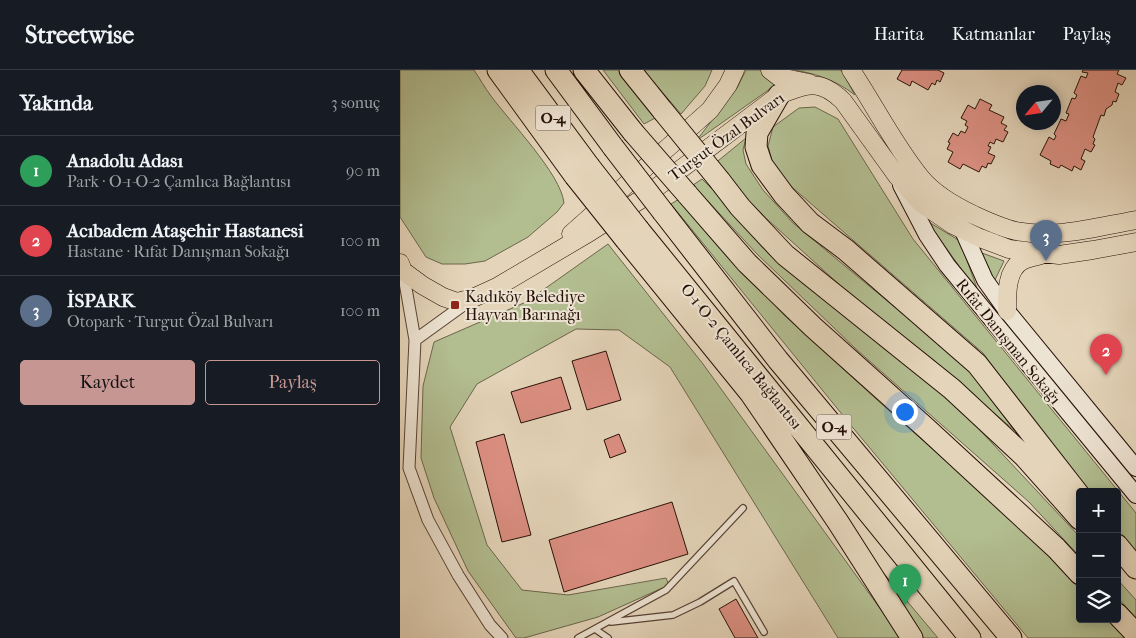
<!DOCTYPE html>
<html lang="tr">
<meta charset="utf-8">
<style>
:root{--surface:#171b24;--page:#242831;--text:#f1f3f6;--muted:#9ea1a6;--line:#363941;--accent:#c59692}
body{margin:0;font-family:"IM FELL French Canon",serif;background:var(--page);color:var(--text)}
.controls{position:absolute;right:15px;bottom:15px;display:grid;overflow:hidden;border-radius:5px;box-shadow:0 2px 12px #0003}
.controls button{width:45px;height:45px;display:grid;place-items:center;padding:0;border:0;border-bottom:1px solid var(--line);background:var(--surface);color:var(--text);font:25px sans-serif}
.compass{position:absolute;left:616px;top:15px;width:45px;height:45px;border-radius:50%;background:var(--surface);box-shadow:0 2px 12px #0003;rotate:241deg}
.you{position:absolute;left:504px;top:341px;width:18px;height:18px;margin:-12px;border:4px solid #fff;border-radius:50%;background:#1a73e8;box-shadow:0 0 0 8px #1a73e833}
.badge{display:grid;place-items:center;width:32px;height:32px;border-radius:50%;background:var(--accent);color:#fff;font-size:16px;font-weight:700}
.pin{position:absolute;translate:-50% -41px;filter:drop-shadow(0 1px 2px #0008)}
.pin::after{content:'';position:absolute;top:26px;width:18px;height:15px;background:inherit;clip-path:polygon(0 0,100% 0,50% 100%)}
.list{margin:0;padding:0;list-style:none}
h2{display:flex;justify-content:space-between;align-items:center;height:65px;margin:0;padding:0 20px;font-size:21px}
h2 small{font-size:16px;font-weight:400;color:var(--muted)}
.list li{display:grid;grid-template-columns:32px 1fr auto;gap:15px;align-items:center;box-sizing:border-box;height:70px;padding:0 20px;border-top:1px solid var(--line)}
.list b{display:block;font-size:19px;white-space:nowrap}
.list p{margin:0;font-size:16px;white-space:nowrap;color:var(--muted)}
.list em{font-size:16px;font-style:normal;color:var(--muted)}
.actions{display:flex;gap:10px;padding:15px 20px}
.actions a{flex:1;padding:11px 0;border:1px solid var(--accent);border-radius:5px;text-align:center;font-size:18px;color:var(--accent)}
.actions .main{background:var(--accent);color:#111}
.icon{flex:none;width:28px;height:28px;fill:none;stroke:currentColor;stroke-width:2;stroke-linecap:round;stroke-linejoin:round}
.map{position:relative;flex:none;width:736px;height:568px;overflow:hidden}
header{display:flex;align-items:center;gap:30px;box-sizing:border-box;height:70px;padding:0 25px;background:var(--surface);border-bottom:1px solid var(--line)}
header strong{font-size:24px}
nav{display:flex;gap:28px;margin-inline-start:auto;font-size:18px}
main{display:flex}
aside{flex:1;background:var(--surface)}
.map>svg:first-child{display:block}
</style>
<header>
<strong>Streetwise</strong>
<nav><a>Harita</a><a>Katmanlar</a><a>Paylaş</a></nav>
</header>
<main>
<aside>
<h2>Yakında<small>3 sonuç</small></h2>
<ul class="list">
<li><span class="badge" style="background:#2e9e5b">1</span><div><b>Anadolu Adası</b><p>Park · O-1-O-2 Çamlıca Bağlantısı</p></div><em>90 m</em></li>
<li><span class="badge" style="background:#e0444e">2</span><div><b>Acıbadem Ataşehir Hastanesi</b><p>Hastane · Rıfat Danışman Sokağı</p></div><em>100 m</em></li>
<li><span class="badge" style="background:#5c6f8a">3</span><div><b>İSPARK</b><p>Otopark · Turgut Özal Bulvarı</p></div><em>100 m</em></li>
</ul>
<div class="actions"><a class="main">Kaydet</a><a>Paylaş</a></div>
</aside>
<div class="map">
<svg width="736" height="568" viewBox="0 0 736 568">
<rect width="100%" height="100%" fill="#e4d4b9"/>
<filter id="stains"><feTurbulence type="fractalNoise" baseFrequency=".004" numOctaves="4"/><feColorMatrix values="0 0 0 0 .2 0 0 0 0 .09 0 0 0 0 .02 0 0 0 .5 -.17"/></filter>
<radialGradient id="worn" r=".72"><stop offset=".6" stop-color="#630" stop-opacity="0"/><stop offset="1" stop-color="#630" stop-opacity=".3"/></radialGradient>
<!-- green -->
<path fill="#b2bd90" stroke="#6c664c" d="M0,0H74C80,9 85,18 91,26C110,52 161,104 164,133L157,142L128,167L85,191L65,194H42L26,187L0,147Z
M203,0H220L257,47L244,54Z
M243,0H312L305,16L281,44Z
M346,0H364L377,14L296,71L337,18Z
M395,0H441L455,25C435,10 420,5 395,0Z
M415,37L438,49L513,169L736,443V483L717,461V422H687L583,283L393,118L374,98L368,76L373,57L399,38Z
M346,68L343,80L346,94L363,120L393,153L566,296L615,361L532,289L453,227L367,149L313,95Z
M302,109L404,210L482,277L548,326L680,467V487L629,432L457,280L357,184L293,115Z
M279,129L384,245L485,337L648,481L680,517V549H709L726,568H628L454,359L271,134Z
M527,151L560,171L579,224Z
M208,174L303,294L492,555L499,568H438L270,297L219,260L176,259L77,314L50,357L87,475L122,520L168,525L266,508L269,515L198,547L124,568H116L68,501L34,428L21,388L23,316L34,272L126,232Z
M582,183L604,191L593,214Z
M481,500L538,568H519L478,502Z
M717,509L736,530V548L717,527Z"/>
<!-- building -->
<path fill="#dc8f82" stroke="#261007" d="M502,0H538L544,3L540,12L537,10L535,15L532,13L528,20L512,11L510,16L497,9Z
M683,0H719L717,4L726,8L722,15L718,13L715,22L719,24L716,32L713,31L712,35L706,39L704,46L701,45L693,67L695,69L693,74L695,75L691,82L685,79L681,89L685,91L681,100L674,96L672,101L661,95L659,98L650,94L651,91L640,85L649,67L654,70L656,66L654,64L661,49L666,51L669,44L666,43L672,28L675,29L677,25L674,23L681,6L686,8L688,3L682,2Z
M580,29L592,35L589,40L604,47L601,53L607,56L604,60L608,62L603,72L596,69L594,74L590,72L588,76L591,77L588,83L595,86L591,94L588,93L586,98L582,96L579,102L563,94L560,99L548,92L553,82L547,79L550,73L548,72L553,63L558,66L561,61L565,63L568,57L565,55L567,51L561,48L568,35L575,39Z
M206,281L221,330L187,340L172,291Z
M161,307L171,339L121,353L111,322Z
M104,364L131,465L102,472L76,372Z
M219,364L226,382L210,388L204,370Z
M272,432L288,484L164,522L149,470Z
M336,529L358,568H335L319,539Z"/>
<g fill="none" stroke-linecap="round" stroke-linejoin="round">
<!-- lane casing -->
<g stroke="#564134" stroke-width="8">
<path id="lane" d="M211,552L273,545L300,532L334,511L364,562
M195,559L208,568
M178,568L266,520L343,438"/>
</g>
<!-- street casing -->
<g stroke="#564134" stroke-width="13">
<path id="street" d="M3,201L15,270L9,398L28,450L58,505L90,555L102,568
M15,270L69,231"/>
</g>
<!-- secondary casing -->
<g stroke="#261007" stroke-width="18">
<path id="secondary" d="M501,115L527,165L547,195L736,425
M559,152L585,210L607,241L736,398"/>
</g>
<!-- primary casing -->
<g stroke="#261007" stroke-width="19">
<path id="primary" d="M370,0L379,7L409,13
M451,0C475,36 494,75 521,108C535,125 555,136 574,145C587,151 602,158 616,161C657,169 696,157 736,150
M171,164L310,40L328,15L335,0
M0,193L3,201L22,215L43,227L57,232L73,228L97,217L190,162L240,130L379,25C407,14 419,8 443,31L497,106L521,133L553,155L580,168L609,179L659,185L693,180L736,172
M607,241C607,225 606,200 622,191C627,188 635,187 641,185"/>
</g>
<!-- highway casing -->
<g stroke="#261007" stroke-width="23">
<path id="highway" d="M98,0L175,106
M118,0L189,96
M156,0L213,77
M184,0L233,62
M230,0L263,41
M379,25L357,63L356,77L362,95L384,125L410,153L446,180L577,294L680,426
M320,111L340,137L385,185L552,319L624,386L680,449
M287,124L347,193L413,257L527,359L656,478L680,504
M263,142L378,290L611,568
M239,160L570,568
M226,170L351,324L438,452L512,568
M717,475L736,498
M717,544L736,564"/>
</g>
<!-- lane -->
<use href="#lane" stroke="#ede3d2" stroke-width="5.5"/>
<!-- street -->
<use href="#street" stroke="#ede3d2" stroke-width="11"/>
<!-- secondary -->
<use href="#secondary" stroke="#ede3d2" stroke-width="16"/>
<!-- primary -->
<use href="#primary" stroke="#e4d4b9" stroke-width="18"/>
<!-- highway -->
<use href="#highway" stroke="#e4d4b9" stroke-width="21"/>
<!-- highway-bridge casing -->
<g stroke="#261007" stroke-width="23" stroke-linecap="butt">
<path id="highway-bridge" d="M263,41L320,111
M233,62L287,124
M213,77L263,142
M189,96L239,160
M175,106L226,170"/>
</g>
<!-- highway-bridge -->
<use href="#highway-bridge" stroke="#e4d4b9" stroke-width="21"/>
</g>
<!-- markers -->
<rect fill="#8f2418" stroke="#ede3d2" stroke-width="2" x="50" y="230" width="10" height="10" rx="2.5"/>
<g text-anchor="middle" stroke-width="4" stroke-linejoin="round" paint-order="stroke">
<!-- shield labels -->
<g fill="#ede3d2" stroke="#624f44" stroke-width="1">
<rect x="135.5" y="35.5" width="35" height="25" rx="4"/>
<rect x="416.5" y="344.5" width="35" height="25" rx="4"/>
</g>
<g font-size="15" font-weight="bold" fill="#261007">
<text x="153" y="53">O-4</text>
<text x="434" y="362">O-4</text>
</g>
<!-- street labels -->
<g font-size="16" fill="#261007" stroke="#ede3d2">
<text transform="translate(326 66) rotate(-36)" y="6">Turgut Özal Bulvarı</text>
<text transform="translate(609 271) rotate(51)" y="6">Rıfat Danışman Sokağı</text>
<text transform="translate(342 286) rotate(51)" y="6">O-1-O-2 Çamlıca Bağlantısı</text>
</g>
<!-- poi labels -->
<g font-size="16" fill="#261007" stroke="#ede3d2" text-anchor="start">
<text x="65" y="232">Kadıköy Belediye<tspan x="65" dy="18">Hayvan Barınağı</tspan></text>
</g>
</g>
<rect width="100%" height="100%" filter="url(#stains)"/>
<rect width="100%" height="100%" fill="url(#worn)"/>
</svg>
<div class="controls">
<button>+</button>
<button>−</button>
<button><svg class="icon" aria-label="layers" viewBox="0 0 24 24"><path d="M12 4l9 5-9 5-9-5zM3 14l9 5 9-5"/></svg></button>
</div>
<svg class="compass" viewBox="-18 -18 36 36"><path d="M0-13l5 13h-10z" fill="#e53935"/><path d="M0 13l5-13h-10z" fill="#9ea1a6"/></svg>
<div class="you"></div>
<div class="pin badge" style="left:505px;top:535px;background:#2e9e5b">1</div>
<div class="pin badge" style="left:706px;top:305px;background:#e0444e">2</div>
<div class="pin badge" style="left:646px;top:191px;background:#5c6f8a">3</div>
</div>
</main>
